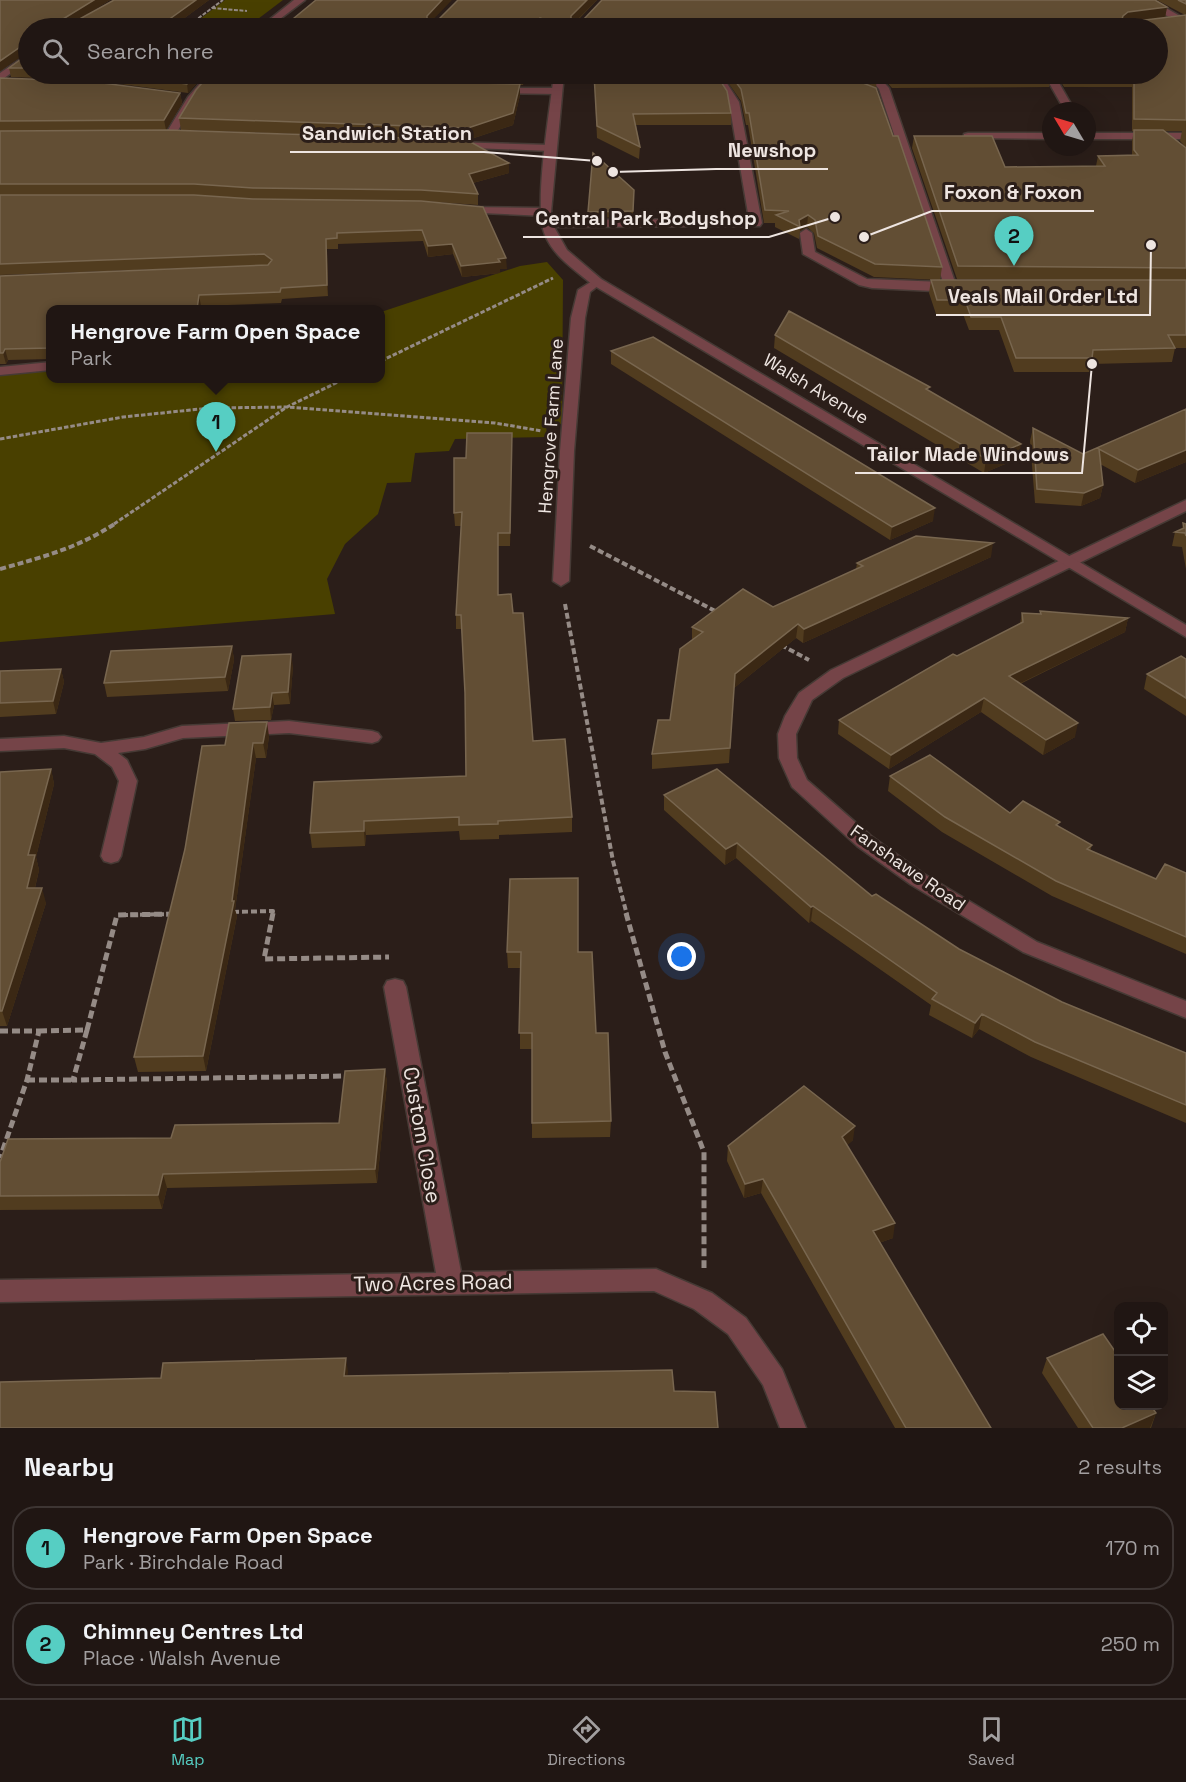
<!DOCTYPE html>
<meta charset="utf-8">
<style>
:root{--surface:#201613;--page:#281f1c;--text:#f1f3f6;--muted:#a29fa0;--line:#3d3533;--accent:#56cec3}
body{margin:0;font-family:"Space Grotesk",sans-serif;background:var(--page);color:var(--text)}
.controls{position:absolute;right:18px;bottom:18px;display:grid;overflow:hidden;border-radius:12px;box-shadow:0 6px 24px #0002}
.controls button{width:54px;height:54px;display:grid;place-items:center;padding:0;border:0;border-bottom:2px solid var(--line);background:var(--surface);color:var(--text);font:30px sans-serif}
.compass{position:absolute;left:1042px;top:102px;width:54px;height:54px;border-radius:50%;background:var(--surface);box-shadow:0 6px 24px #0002;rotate:308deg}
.you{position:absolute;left:682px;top:957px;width:21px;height:21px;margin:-15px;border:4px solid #fff;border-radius:50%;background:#1a73e8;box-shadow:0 0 0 9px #1a73e833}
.badge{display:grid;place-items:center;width:39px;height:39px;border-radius:50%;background:var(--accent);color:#111;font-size:20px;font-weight:700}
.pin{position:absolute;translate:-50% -50px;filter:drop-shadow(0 2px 3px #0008)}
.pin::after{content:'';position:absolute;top:32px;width:21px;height:18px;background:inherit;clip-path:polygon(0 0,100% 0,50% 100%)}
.popup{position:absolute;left:46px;top:305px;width:339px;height:78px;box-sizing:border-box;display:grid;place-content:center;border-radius:12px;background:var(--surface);filter:drop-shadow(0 2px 4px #0005);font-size:20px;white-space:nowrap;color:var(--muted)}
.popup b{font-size:22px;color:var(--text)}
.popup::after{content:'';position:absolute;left:50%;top:100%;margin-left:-12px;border:12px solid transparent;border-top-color:var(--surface)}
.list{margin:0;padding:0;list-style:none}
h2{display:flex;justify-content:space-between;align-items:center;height:78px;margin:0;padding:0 24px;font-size:26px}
h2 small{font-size:20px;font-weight:400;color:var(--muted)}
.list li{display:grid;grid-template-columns:39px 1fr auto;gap:18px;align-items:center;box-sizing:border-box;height:84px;margin:0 12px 12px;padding:0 12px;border:2px solid var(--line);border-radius:24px}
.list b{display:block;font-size:22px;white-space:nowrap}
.list p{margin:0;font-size:20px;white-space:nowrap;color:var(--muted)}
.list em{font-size:20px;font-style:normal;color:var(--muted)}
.icon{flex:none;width:33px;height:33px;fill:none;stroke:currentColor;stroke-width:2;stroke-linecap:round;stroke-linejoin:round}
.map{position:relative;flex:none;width:1186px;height:1428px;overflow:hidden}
.search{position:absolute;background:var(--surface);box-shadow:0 6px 24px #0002;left:18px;right:18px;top:18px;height:66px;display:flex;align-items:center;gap:15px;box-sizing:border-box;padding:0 21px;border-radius:33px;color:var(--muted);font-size:22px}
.sheet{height:270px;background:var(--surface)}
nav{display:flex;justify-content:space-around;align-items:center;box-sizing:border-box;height:84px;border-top:2px solid var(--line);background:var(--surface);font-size:16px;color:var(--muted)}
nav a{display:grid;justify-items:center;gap:3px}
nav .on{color:var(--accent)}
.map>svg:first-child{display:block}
</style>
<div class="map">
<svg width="1186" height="1428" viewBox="0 0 1186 1428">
<rect width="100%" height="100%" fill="#2b1e19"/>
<!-- green -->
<path fill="#494000" d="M225,0H283L246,28H188Z
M547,262L563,280L562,424H546L547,437L455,439L449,451L415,453L411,482L387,483L378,514L345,544L327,579L335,614L0,642V372L51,367V378H381V312L520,266Z"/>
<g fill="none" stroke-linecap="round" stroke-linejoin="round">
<!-- service casing -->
<g stroke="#463a35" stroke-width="3">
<path id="service" d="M28,54V61L0,81V73Z
M711,74H721L739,102L762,223L760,226L542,227V221L546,220L749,219L729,102Z
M866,74H876L889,88L955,282L959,285L957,288L934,291L872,288L859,285L803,254L800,233L806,229L812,233L815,252L867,279L943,282L879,89Z
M1044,74H1054L1075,111H1065Z
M493,88H557L562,91L557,94L497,93L492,90Z
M968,133H1051V139L964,138V134Z
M1087,133H1186V139H1087Z
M463,207L545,208L551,212L545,216L459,212L457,210Z
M51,362V370L0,375V367Z"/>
</g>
<!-- minor casing -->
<g stroke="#463a35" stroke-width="3">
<path id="minor" d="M294,0H305L268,28H259Z
M1140,0H1152L1185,19L1186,22L1179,23Z
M208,74H218L196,100L174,137H166L165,135L188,97Z
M608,74H662L657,77L558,82L553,79L558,76Z
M452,142L550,145L555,148L550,151L448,147L447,145Z
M597,278L603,282L590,292L585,318L574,451L569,581L561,586L553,581L560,451L571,318L578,290Z
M1186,500V511L843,678L812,700L796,734L797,758L807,780L871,836L924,874L1037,942L1186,1001V1018L1023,952L910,884L857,846L792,787L779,758L778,734L785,716L799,693L831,670Z
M289,721L372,731L378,733L381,737L378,741L372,743L289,733L183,738L145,749L118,753L127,760L137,781L121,856L118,861L111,863L104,861L101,856L119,781L112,767L95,754L64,748L0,751V739L64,736L101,743L144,737L182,726Z
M395,979L403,981L406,987L461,1272L656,1269L712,1293L746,1318L782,1369L806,1428H780L763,1385L728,1334L694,1309L654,1291L0,1302V1280L436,1273L384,987L387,981Z"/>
</g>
<!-- tertiary casing -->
<g stroke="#463a35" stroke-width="3">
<path id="tertiary" d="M554,74H564L551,212L553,225L567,250L601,279L1186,625V637L593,285C575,270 554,257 545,235C533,208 550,109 554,74Z"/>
</g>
<!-- path-far3 -->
<path stroke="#958b86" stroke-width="2" stroke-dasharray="4 1.5" stroke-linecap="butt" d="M212,8L247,11
M185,28L223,0"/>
<!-- path-far2 -->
<path stroke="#958b86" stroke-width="3" stroke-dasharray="4.5 2" stroke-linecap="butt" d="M381,361L553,278
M0,439L123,417L210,408L287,407L495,423L542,431
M114,524L287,407L346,378"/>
<!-- path-far1 -->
<path stroke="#958b86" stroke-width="4" stroke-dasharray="6 3" stroke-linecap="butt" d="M590,546L719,613
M0,569C43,557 78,548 116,523
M565,604L613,861L627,915
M781,645L809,660
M233,912L273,911L272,915
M122,915L174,914"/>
<!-- path -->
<path stroke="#958b86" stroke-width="5" stroke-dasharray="8 4" stroke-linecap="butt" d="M273,913L264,959L389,957
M626,913L665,1052L704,1152V1268
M87,1030L73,1080L347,1076
M0,1031H39L27,1080L0,1158
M39,1031L87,1030L117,915L174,914
M27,1080H73"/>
<!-- service -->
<use href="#service" fill="#754448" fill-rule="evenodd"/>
<!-- minor -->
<use href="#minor" fill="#754448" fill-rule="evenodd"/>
<!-- tertiary -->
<use href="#tertiary" fill="#754448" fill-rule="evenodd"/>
</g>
<!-- wall -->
<path fill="#513c1f" d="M0,0H110L75,21L114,0H209L171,28H28V74H205L188,93L89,80L11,77L9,68L28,54L27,52L0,71Z
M458,0H597L579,19L1167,7L1165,17L1185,15L1157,0H1186V148L1180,141L1182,131H1165L1186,148V348H1175L1172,362L1091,364L1089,372H1014L999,330H969L963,314H936L929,293L931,280H1074L957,279L912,148L914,136L1005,167L1096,166L1098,156L1132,155V141L1134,131H1132V87H1064L1056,74H1158V28H282L439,19Z
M210,74H526L523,85H520V95L513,125L468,140L181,130L179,118Z
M594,74L731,113V125H636L640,147L639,159L597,138Z
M722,74H873L877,77L876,88L942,267L940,280L874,277L817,248L814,233L807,227L800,231L799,239L775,227V223H764L748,125H746L741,101Z
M879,74H1049L1051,76L1049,87L892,88Z
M0,78L180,93L182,103L166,130L9,131L509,163V173L473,183L478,194V205L422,201L0,195Z
M634,190L633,217L588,218V212Z
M0,195L421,201L507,269H500V273L462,277L453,254L428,257L423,241L338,244V249H327L328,296L282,299L281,303L201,306L200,309H51V359L8,360L6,364H0V276L266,265L0,275Z
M775,335L1019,458L984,473L774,348Z
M611,351L933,521L890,540L611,364Z
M1186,409V462L1135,483L1100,464L1103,485L1100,498L1081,506L1035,503L1030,441L1033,428L1083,454Z
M512,446L510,546H498V595L513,613L533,741L572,817V832L499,835V839L460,840L459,831L366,835L365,846L312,848L310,833L466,776L465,693L462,629H456V615L461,526H455L454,513L466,458Z
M1183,523L1186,524V569L1182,547L1172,546L1175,532L1182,529Z
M991,557L803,643L796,638L734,688L729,763L652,769V754L670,720L692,640V627L773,607L856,569L857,563Z
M1040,611L1128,618L1125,632L1020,684L1075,737L1043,755L981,712L889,769L838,734L839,720L957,656L1020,624L1022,613L1040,614Z
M232,646L234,660L228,691L107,697L104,683Z
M1186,659V716L1144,689L1147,674Z
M293,666L290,704L274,705L271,720L235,721L233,709Z
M61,669L64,682L56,714L0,717V671Z
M269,736L266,758H256L235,910L237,916L206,1071L138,1072L134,1057L225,745Z
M51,769L54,784L36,857L39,870L35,888L46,903L7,1026H0V772Z
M890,776L1010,813L1059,827L1092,845L1090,851L1156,879L1186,873V954L1052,896L942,832L888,791Z
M664,795L872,896L959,949L1062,1002L1186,1053V1123L1031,1057L979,1029L972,1038L929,1015L931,1005L811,921L809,923L736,858L725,865L664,810Z
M507,952H578L611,1121L610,1137L532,1138V1049H520V968H508Z
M385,1069L387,1083L377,1183L167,1188L162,1209L0,1210V1162L171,1138L339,1123Z
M853,1140L847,1145L893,1238L879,1243L991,1428H895L761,1193L744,1198L727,1161L728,1146Z
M1047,1358L1156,1413L1151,1428H1078L1042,1373Z"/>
<!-- shaded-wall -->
<path fill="#3b2814" d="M94,0H110L65,28L63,19Z
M196,0H209L171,28H157Z
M442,0H452L427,26V16Z
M587,0H597L571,26V16Z
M1167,7L1165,18L1121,26L1123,16L1128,12Z
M540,18V28H537Z
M26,43L28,52L0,71V61Z
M196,74H205L188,93L187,84Z
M329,74H335L336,82L330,85Z
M522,74H526L523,85Z
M520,84V95L513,125L468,140V128Z
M180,93L182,103L166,130L164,120Z
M509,163V173L469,184V174Z
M808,215L807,227L800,231L799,220Z
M326,239L327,249L328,296L327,285Z
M452,244L453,254L428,257V246Z
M506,258L507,269H500V273L462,277L461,266Z
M199,295L201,306L200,309H197Z
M5,349L8,360L6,364L3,353Z
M512,433V446L510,546V533Z
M1021,444L1019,458L984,473L986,459Z
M1186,450V462L1135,483L1138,470Z
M1103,485L1100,498L1081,506L1084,493Z
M935,508L933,521L890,540L892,527Z
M993,543L991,557L803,643L804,629Z
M1128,618L1125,632L1006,690L1009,676Z
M798,624L796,638L734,688L729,763L735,674Z
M232,646L234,660L228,691L225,677Z
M291,654L293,666L290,704L288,692Z
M61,669L64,682L56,714L53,701Z
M272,693L274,705L271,720L270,707Z
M984,698L981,712L889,769L891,755Z
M267,722L269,736L266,758L263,743Z
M1078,723L1075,737L1043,755L1046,740Z
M253,743L256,758L235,910L237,916L206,1071L203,1056L232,901Z
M51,769L54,784L36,857L39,870L31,904L27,888L28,855Z
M364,821L366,835L365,846L364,831Z
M737,843L736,858L725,865L726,849Z
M42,888L46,903L7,1026L2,1011Z
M813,906L811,921L809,923L811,907Z
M982,1014L979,1029L972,1038L975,1023Z
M385,1069L387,1083L377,1183L375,1169Z
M855,1126L853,1140L840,1152L842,1137Z
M163,1174L167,1188L162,1209L158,1195Z
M763,1179L761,1193L744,1198L745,1184Z
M895,1223L893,1238L870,1246L873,1231Z
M346,1358L348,1372L346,1391L344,1376Z
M1156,1413L1150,1428H1122Z"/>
<!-- building -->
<path fill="#624e34" stroke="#78664f" stroke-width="1.5" d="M0,0H94L63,19L65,21H76L114,0H196L157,28H28V68H9L28,54L26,43L0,61Z
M316,0H442L427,16V19H439L458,0H587L571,16V19H584L602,0H1155L1167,7L1128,12L1123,16L1122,19L1145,20L1186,15V120L1134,119V76H1066L1064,74H1158V28H570L540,18L537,28H282Z
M1178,0H1186V4Z
M111,74H196L187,84Z
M210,74H329L331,80L520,84L513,113L468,128L179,118L196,90Z
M594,74H716L727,91L731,113L633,114L640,147L597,126Z
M730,74H873L877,77L850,78L876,88L893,136H898L942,267L875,264L818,236L815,220L808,215L799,220L800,227L776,215L789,211L765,210L749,113H746L741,89Z
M889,74H1049L1051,76L893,77Z
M0,78L87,81L180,93L164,120L0,121Z
M168,130L467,140L509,163L469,174L478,194L421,190L253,188L194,184H0V131Z
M1134,130H1163L1186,148V268L958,266L914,136H992L1005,167L1105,166L1098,156L1138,155L1134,150Z
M593,153L634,190L633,211L588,212Z
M0,195H194L253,199L421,201L483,207L506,258L498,259L500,262L461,266L452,244L428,246L422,230L337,233V238L326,239L327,285L281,288L280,292L199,295L197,309H51V348L5,349L3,353H0V276L268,265L272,260L264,254L0,264Z
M931,280H1186V335H1168L1175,348L1093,350L1092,358H1016L1001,317H971L965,300H937Z
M789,311L930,387L926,389L1021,444L986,459L775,335Z
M653,337L935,508L892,527L611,351Z
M1186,409V450L1138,470L1099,449L1103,485L1084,493L1037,489L1033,428L1083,454Z
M467,433H512L510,533H498V595L511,594L513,613H523L533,741L565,739L572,817L498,821V824L459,825V817L364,821V831L310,833L314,782L466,776L465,693L461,615H456L462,512L454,513V458H466Z
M1183,523L1186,524V536L1185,533L1175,532L1184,528Z
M916,536L993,543L804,629L798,624L735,674L730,748L652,754L658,720H670L680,649L703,632L692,627L743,589L773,607L863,566L857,563Z
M1040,611L1128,618L1009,676L1078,723L1046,740L984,698L891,755L839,720L953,654L957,656L1023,622L1022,613L1041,614Z
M232,646L225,677L104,683L111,651Z
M291,654L288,692L272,693L270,707L233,709L242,656Z
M1181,656L1186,659V698L1147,674Z
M61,669L53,701L0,703V671Z
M267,722L263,743H253L232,901H234L203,1056L134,1057L185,849L202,746L225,745L229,723Z
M930,755L1010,813L1023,801L1060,822L1056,825L1092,845L1087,849L1156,879L1165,864L1186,873V937L1056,881L945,817L890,776Z
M51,769L28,855H35L27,888H42L2,1011H0V772Z
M717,769L872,896L876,894L959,949L1062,1002L1186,1053V1105L1035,1042L982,1014L975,1023L932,999L937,993L813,906L811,907L737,843L726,849L664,795Z
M578,878V952H592L596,1033H608L611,1121L532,1123V1033H519L521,952H507L510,879Z
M385,1069L375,1169L163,1174L158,1195L0,1196V1162L8,1139L171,1138L175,1125L339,1123L345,1071Z
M804,1086L855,1126L842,1137L895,1223L873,1231L991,1428H906L763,1179L745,1184L728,1146Z
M1103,1334L1119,1357V1406H1151L1156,1413L1122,1428H1093L1047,1358Z
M346,1358L344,1376L672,1370L674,1391L715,1392L718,1428H0V1382L161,1378L163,1363Z"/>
<g text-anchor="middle" stroke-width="6" stroke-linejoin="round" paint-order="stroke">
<!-- street labels -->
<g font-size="18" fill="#eee5e1" stroke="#2b1e19">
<text transform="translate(816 389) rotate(31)" y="6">Walsh Avenue</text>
<text transform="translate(551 426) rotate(-86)" y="6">Hengrove Farm Lane</text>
<text transform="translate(908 868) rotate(35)" y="6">Fanshawe Road</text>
</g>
<!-- near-street labels -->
<g font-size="21" fill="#eee5e1" stroke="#2b1e19">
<text transform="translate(422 1135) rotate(80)" y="7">Custom Close</text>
<text transform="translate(433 1283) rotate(-1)" y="7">Two Acres Road</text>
</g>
</g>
<!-- callouts -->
<path fill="none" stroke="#eee5e1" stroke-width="2" d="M597 161L484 152H290M613 172L716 169H828M864 237L932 211H1094M835 217L769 237H523M1151 245L1150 315H936M1092 364L1082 473H855"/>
<g fill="#eee5e1" stroke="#2b1e19" stroke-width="2">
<circle cx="597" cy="161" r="6"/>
<circle cx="613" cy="172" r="6"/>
<circle cx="864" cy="237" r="6"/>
<circle cx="835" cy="217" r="6"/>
<circle cx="1151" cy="245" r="6"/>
<circle cx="1092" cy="364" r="6"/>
</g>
<g font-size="20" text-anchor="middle" font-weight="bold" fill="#eee5e1" stroke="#2b1e19" stroke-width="6" stroke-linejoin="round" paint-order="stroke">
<text x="387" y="140">Sandwich Station</text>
<text x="772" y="157">Newshop</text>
<text x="1013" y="199">Foxon &amp; Foxon</text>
<text x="646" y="225">Central Park Bodyshop</text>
<text x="1043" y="303">Veals Mail Order Ltd</text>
<text x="968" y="461">Tailor Made Windows</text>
</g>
</svg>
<div class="controls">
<button><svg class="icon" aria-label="locate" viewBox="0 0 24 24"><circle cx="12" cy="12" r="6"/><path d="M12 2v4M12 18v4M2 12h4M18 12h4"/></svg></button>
<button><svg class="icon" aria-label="layers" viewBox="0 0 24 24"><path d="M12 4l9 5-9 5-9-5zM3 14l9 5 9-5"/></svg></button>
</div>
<svg class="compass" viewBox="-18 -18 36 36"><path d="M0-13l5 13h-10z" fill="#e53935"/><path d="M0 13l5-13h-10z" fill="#a29fa0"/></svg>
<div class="you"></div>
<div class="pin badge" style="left:216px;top:452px">1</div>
<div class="popup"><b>Hengrove Farm Open Space</b>Park</div>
<div class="pin badge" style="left:1014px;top:266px">2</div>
<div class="search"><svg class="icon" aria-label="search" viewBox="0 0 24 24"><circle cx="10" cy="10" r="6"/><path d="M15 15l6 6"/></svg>Search here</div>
</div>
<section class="sheet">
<h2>Nearby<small>2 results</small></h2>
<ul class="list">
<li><span class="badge">1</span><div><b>Hengrove Farm Open Space</b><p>Park · Birchdale Road</p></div><em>170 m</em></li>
<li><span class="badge">2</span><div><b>Chimney Centres Ltd</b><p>Place · Walsh Avenue</p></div><em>250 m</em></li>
</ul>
</section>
<nav>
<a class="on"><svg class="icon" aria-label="map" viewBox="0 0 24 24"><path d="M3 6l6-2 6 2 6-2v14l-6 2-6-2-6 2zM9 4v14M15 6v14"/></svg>Map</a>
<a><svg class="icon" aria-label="directions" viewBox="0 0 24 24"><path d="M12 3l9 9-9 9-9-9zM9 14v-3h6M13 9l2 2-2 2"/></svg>Directions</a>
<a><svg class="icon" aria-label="saved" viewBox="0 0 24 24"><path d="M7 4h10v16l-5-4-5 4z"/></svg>Saved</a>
</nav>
